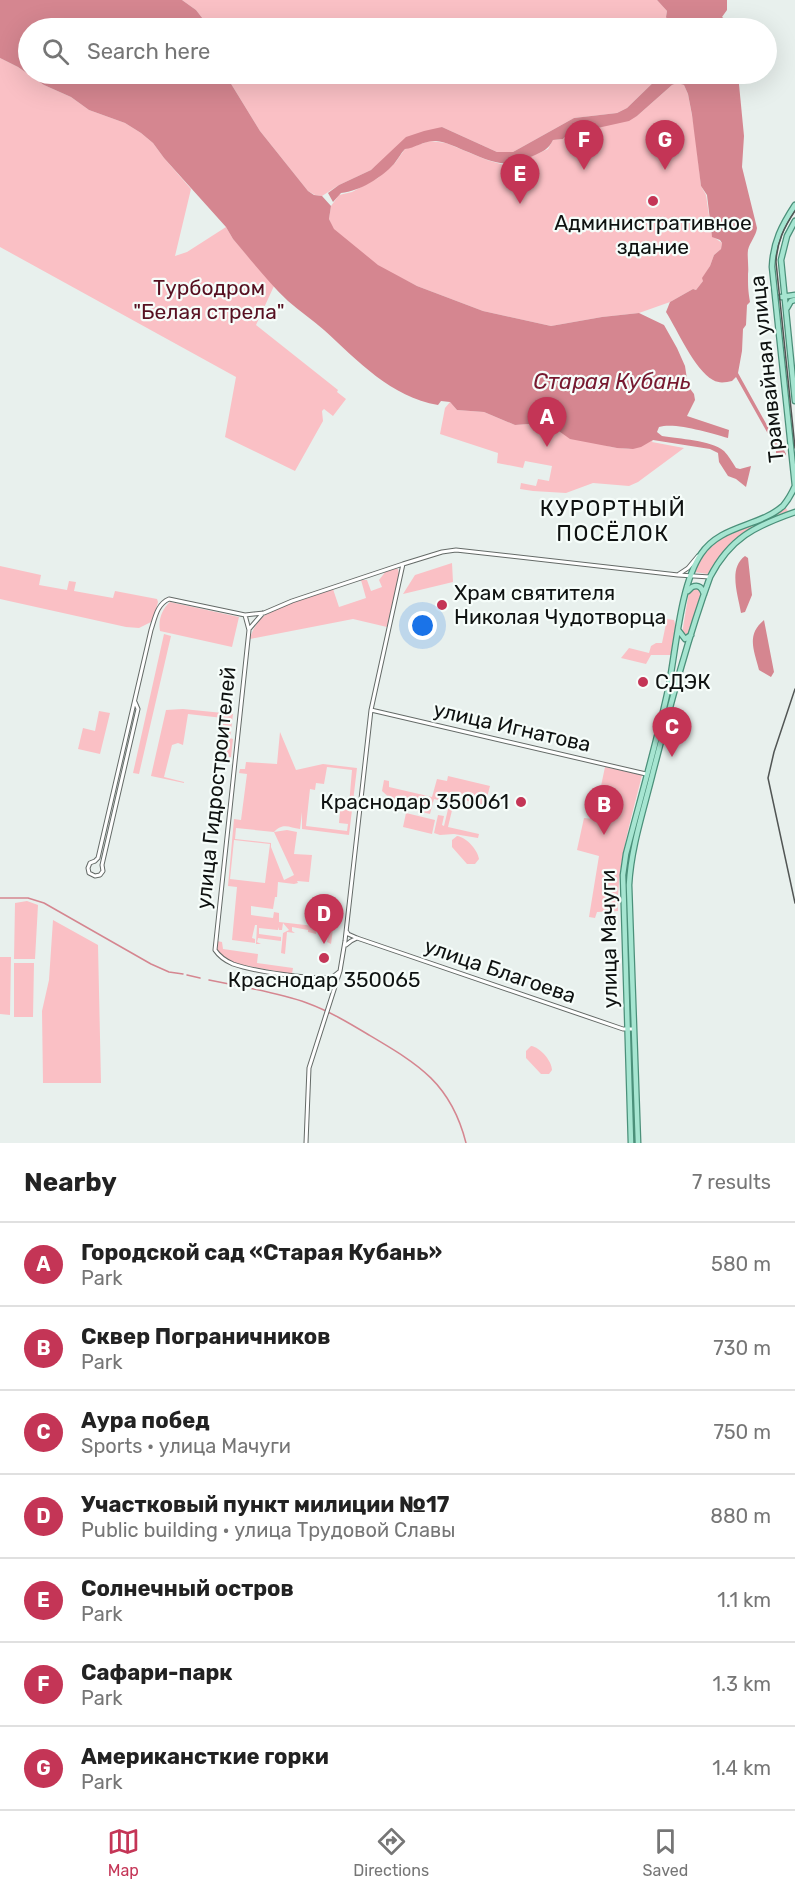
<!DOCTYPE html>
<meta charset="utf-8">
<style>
:root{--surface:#fff;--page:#f6f6f6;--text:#222;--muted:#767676;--line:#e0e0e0;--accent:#c43556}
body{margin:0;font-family:Rubik,sans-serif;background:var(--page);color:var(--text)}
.you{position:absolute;left:423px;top:626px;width:21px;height:21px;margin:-15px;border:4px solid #fff;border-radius:50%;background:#1a73e8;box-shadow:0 0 0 9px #1a73e833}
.badge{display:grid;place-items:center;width:39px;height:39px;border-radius:50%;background:var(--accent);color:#fff;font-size:20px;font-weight:700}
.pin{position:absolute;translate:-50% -50px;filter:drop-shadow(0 2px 3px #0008)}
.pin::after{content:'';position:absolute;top:32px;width:21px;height:18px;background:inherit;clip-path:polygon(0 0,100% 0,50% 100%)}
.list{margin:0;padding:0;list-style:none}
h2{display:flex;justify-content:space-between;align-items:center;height:78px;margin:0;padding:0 24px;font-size:26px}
h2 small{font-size:20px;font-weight:400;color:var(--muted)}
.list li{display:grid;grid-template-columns:39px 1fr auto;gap:18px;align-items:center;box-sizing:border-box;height:84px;padding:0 24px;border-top:2px solid var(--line)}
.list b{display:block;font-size:22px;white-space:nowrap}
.list p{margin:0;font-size:20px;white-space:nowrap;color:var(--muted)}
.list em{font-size:20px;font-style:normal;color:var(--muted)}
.icon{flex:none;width:33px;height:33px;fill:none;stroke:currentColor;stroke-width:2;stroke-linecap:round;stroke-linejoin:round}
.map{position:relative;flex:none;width:795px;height:1143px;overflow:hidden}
.search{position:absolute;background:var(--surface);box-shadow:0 6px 24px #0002;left:18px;right:18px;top:18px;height:66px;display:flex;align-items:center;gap:15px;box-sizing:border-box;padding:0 21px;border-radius:33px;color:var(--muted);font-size:22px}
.sheet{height:666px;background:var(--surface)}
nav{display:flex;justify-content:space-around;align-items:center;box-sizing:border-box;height:84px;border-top:2px solid var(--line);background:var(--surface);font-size:16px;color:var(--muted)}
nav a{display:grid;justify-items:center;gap:3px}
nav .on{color:var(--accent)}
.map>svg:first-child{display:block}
</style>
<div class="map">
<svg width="795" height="1143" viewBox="0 0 795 1143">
<rect width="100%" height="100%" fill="#e8f0ed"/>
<!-- green -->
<path fill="#fac0c5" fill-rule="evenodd" d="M182,0H657L667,11L666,17L671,28H210L196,10Z
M0,58L18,67L44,85L71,97L89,110L125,123L141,133L153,143L164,158L191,189L175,256L187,252L226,227L233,239L274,286L256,325L338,390L337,392L346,399L333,416L324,409L322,411L323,421L295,471L225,437L236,377L0,247Z
M225,74H662L627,108L617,113L574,118L513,152H497L442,127L387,156L371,170L339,185L322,196L315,195L308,191L260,131Z
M677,83L684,85L688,94L695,132L701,186L706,195L712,236L722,243L721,249L714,255L710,266L703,278V281L696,290L693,289L670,302L639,313L602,317L551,326L483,311L417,286L385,270L370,260L333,229L329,219L331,206L339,195L352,192L378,178L395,163L405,149L430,141L446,143L487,160L504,165L528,158L548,149L553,140L563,139L570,131L586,130L637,116L672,85Z
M450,402L457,410L484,412L515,425L529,424L534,428L556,429L611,447L629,449L653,440L652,442L684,448L638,482L629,486L593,483L566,493L533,491L520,489L521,483L536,486L538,479L549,481L552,466L525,461L523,468L497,463L498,453L440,434L445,408Z
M785,507L788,511C750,526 729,538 708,574L694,572L705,553L719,540Z
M452,563L453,582L403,594L415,575Z
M0,566L41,575L39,585L67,590L69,581L76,582L74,591L113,598L115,591L157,599L158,602L153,621L139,628L126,627L0,599Z
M395,568L398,569L399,574L387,627L353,619L250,639C258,604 304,598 333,589L339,607L366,598L361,580H367L371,591L382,587L379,580L386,571Z
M693,588L699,589L702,593L690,634L686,637L682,634L689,591Z
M170,602L239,617L232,647L160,631C158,620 162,609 170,602Z
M667,619L674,620L676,627L671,655H651L646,664L621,658L629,648L649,653L651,646L656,643H662Z
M164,634L171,636L139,774L133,773Z
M183,709L233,714L230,738L233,739L231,757H226L224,755L225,736L222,735L223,718L188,714L183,745L178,743L172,745L164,777L184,782V783L151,776L166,710Z
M99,711L110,713L100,754L78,749L83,728L95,731Z
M280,732L296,770L323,764L357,768L349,835L302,829V812L300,829C290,828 283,822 274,832L287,830L297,832L294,854L312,855L309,882L297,881L298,883L294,884L278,882L277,897H275L273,909L251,906V915L273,918L274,912L279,913V922L332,928L331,930L333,929L331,944L327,942L329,932L317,930L316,934L308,932V930L292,927V931L295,933L287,932L285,954L281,953L283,933L289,930L283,923L282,930H279V927L278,930L259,928V934L281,937V941L258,938L257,942L261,944H256L257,925H255L252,938L255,939V943L232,940L237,887L228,886L234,819L241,820L247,774L239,773L240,769H245L246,762L277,764ZM327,767L352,770L349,805L343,806L342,811H340L339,823L348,824L347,831L306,826L310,789L315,790L316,783L324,784ZM236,828L274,832L294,875L284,880L271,847V843L235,839ZM234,840L270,844L265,883L230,879Z
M605,767L642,775C631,820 617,864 618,911L597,912L595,918L589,917L599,856L577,850L584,818L594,819Z
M448,776L490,786L485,805L451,797L447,802L434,799L430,814L400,807L382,791L384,780L389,781V787L432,797L437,779L447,781Z
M452,802H454L448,827L479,834L478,838L454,834L440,835L434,833L438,815L444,816L442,825L444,826L449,805Z
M406,813L435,820L432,834L403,827Z
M457,836C466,837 478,850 479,859L475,864H467L452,847V840Z
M27,901L38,905L35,959H14L15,903Z
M53,920L98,945L101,1083H43L42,1011L49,980Z
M217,941L222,942L223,949L258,954L257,963L293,968L292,974L236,964L227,961L217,951Z
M0,957H11L10,1015L0,1014Z
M14,963H34L33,1017H14Z
M531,1046C540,1047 552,1061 552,1070L549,1074H541L526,1058V1051Z"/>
<!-- water -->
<path fill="#d58690" d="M0,0H182L196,10L210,28H28V74H225L260,131L308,191L314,195L322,196L331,206L329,219L334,229L378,265L417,286L483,311L551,326L602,317L639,313L664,325L677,348L685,366L688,386L694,394L695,400L687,416L729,430L728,438C710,433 675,422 659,427L657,432L662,436C679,439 711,440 724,451C729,456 732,462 736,468L740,469L751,466L746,487L736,479L728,476L719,462L718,453L710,449L653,440L641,447L633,449L617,448L570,439L556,429L549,432L529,424L515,425L484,412L457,410L450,402L441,401L438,405C391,397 358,361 324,330C313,320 299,311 288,301C268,282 251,260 233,239L226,227L164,158L153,143L141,133L125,123L89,110L71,97L44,85L18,67L0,58Z
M657,0H727V10L722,17L730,23L731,28H671L666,17L667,11Z
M662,74H738L744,136L742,167L757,228C756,236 750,242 748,250C747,258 749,266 748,274C748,286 748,290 750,302L747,305L746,325L743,329L742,351L738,373L779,447L784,450L786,454L783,459H779L776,456V448L736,377L732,381C726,382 720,384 713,380C694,369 678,331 666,312L670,302L693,289L696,290L703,281L702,278L710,266L714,255L721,249L722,243L720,240L712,237L707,195L701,186L692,115L688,94L684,85L677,83L672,85L637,116L629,121L575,133L570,131L563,139L553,140C549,149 542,152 533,156C502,170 491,161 463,150C454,146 446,142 436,141C425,140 415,148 405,149C401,153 398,159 394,164C381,178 360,191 341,193L333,202L328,193L339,185L371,170L406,137L424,131L442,127L497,152H513L574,118L617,113L627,108Z
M745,556L748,558L752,595L745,612L741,613C738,595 728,568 745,556Z
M764,620L774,672L771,677L759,670C754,650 746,635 764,620Z"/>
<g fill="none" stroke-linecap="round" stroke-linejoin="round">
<!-- stream -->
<path stroke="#d58690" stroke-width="1.5" d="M0,898H28L44,903L151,964L169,972L183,974
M187,975L200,978
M209,980C241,987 277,992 307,1003C329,1011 349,1023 369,1035C418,1064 451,1083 466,1143"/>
<!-- minor casing -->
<g stroke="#646a67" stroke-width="5">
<path id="minor" d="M679,574L688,568L698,556
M245,615L249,630L215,950C219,956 226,961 233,964C253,971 310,980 331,977C335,976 335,975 339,972
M250,628L263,613
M371,710L646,774
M95,861L98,858L151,630C155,618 157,604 169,599L245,615L264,613L292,601L403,564L442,552L456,550L678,575L710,577
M95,861L90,863L88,868L89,873L95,876L100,875L103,871L102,865L138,709L135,702
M347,932L348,934L357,938L623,1029H634
M346,945L351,941L357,938
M306,1143L309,1068L340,971L345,941L371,710L403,564"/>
</g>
<!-- major casing -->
<g stroke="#4b907a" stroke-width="7">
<path id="major" d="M795,205C782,225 773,242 772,267L795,486
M795,221L787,236L781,260L795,401
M781,297L795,295
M787,308L791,301L795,300
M688,591L692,587C699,584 702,588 704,594
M679,631L685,639L691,635
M631,1143L623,875L626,854C640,800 656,745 668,690C676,651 680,585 701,554C720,525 759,527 783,506C788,500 792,493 795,486
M638,1143L629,885C631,847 644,809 653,772C670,707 687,640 710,577C730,538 755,526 795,512"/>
</g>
<!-- minor -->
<use href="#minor" stroke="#fff" stroke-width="3"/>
<!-- major -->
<use href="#major" stroke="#a6e5d1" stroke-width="4.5"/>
<!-- tram -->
<path stroke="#515554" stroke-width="1.5" d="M795,211C784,227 777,242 776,262L795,448
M795,689L774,752L768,778L795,903"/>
</g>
<!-- markers -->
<g fill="#c43556" stroke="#f6fdfa" stroke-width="2">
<circle cx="653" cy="201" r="6"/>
<circle cx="442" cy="605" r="6"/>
<circle cx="643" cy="682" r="6"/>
<circle cx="521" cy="802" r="6"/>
<circle cx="324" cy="958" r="6"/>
</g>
<g text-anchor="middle" stroke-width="4.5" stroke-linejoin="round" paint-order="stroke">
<!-- poi labels -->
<g font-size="21" fill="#0f1211" stroke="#f6fdfa">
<text x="653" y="230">Административное<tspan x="653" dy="24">здание</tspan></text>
<text x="454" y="600" text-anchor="start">Храм святителя<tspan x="454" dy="24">Николая Чудотворца</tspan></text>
<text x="655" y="689" text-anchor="start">СДЭК</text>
<text x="509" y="809" text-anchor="end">Краснодар 350061</text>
<text x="324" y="987">Краснодар 350065</text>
</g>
<!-- park labels -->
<g font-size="21" fill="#571021" stroke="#f6fdfa">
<text x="209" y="295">Турбодром<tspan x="209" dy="24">"Белая стрела"</tspan></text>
</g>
<!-- street labels -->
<g font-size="21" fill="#0f1211" stroke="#f6fdfa">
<text transform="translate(767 369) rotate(-96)" y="7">Трамвайная улица</text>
<text transform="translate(512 727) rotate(13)" y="7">улица Игнатова</text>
<text transform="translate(216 788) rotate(-84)" y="7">улица Гидростроителей</text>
<text transform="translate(609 939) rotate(-91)" y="7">улица Мачуги</text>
<text transform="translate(500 971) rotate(19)" y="7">улица Благоева</text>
</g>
<!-- water labels -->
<g font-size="22" font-style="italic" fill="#771930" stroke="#f6fdfa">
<text x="612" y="389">Старая Кубань</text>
</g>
<!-- neighbourhood labels -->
<g font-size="22" letter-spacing="1.5" fill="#0f1211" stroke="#f6fdfa">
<text x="613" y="516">КУРОРТНЫЙ<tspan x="613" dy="25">ПОСЁЛОК</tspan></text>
</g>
</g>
</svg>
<div class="you"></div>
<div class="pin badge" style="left:547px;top:447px">A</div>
<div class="pin badge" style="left:604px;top:835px">B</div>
<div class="pin badge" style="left:672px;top:757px">C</div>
<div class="pin badge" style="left:324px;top:944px">D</div>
<div class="pin badge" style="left:520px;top:204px">E</div>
<div class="pin badge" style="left:584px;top:170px">F</div>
<div class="pin badge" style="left:665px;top:170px">G</div>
<div class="search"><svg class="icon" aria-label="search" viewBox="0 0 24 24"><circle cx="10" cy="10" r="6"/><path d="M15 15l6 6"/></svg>Search here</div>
</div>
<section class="sheet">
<h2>Nearby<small>7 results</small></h2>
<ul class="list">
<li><span class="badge">A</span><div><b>Городской сад «Старая Кубань»</b><p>Park</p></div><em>580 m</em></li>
<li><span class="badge">B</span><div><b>Сквер Пограничников</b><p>Park</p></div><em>730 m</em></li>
<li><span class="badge">C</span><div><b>Аура побед</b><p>Sports · улица Мачуги</p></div><em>750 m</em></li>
<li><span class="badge">D</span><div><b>Участковый пункт милиции №17</b><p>Public building · улица Трудовой Славы</p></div><em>880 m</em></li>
<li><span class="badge">E</span><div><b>Солнечный остров</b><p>Park</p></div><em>1.1 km</em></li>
<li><span class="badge">F</span><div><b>Сафари-парк</b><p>Park</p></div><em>1.3 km</em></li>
<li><span class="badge">G</span><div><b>Американсткие горки</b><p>Park</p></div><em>1.4 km</em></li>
</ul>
</section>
<nav>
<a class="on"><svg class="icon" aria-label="map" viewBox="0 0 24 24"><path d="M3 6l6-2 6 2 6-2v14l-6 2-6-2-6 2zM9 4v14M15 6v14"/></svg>Map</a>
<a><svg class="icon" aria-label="directions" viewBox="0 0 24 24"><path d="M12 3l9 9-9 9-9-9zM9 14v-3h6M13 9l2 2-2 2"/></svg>Directions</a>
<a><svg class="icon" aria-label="saved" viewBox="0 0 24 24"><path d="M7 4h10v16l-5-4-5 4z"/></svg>Saved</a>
</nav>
